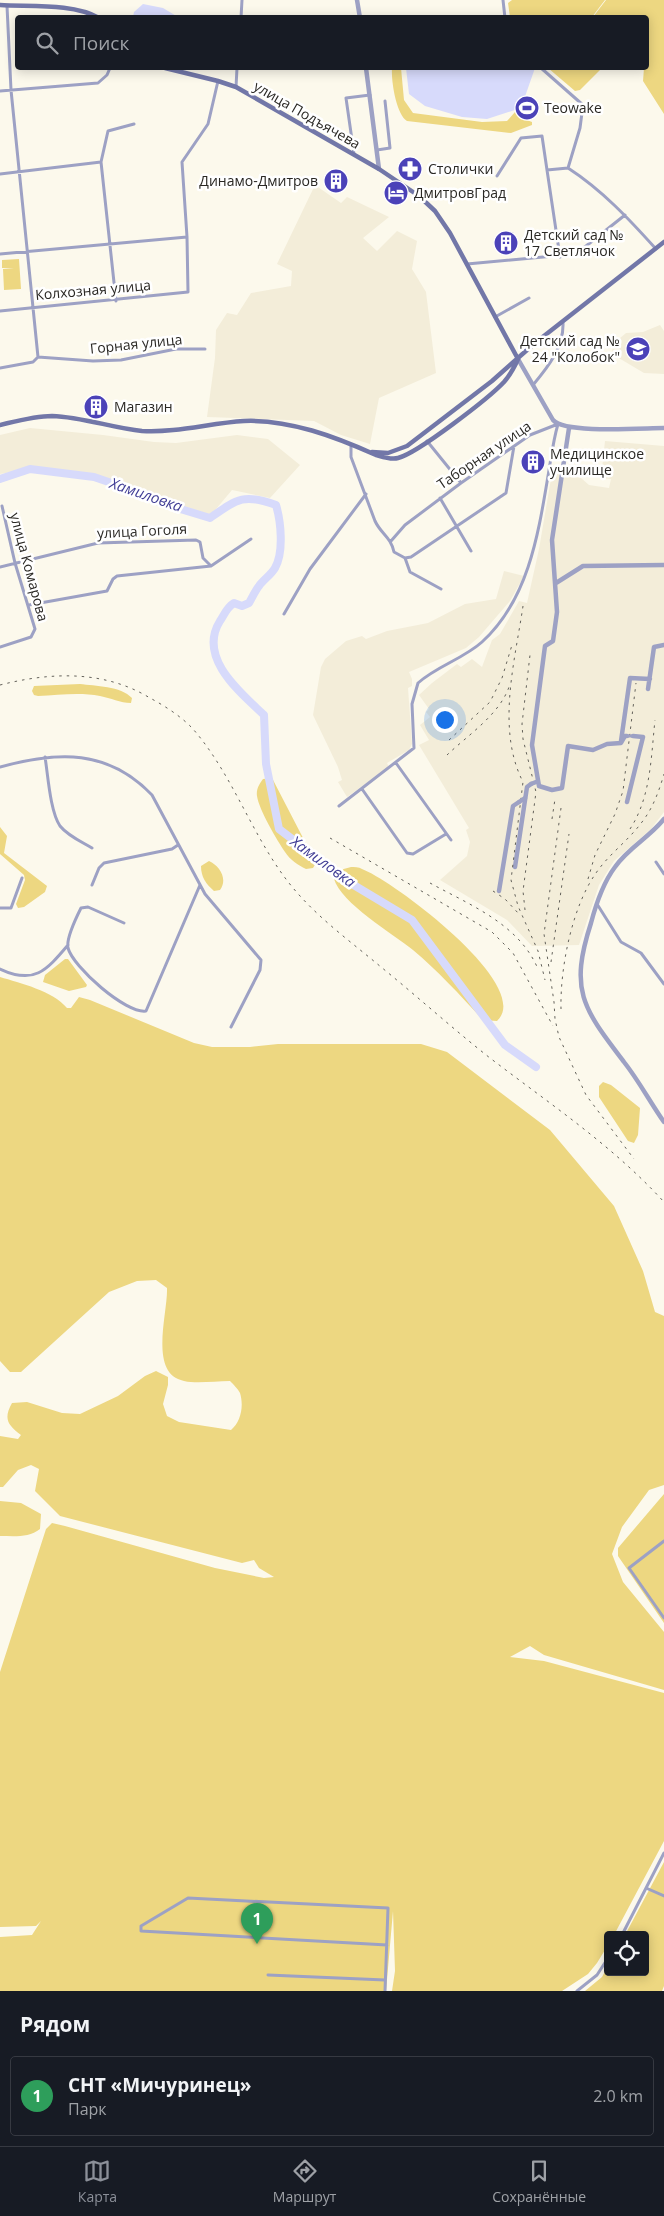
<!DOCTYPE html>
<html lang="ru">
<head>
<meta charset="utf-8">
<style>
	body { margin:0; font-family:"Open Sans",sans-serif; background:#242831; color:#f1f3f6 }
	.controls { position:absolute; right:15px; bottom:15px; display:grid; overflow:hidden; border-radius:5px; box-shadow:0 2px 12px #0003 }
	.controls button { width:45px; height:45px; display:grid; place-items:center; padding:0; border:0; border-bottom:1px solid #363941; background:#171b24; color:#f1f3f6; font:25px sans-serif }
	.you { position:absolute; left:444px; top:719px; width:18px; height:18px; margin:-12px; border:4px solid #fff; border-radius:50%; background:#1a73e8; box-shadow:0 0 0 8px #1a73e833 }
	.badge { display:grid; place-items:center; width:32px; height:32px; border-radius:50%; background:#8c9099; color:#fff; font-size:16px; font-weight:700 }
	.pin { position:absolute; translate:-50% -41px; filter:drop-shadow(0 1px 2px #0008) }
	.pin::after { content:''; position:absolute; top:26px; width:18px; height:15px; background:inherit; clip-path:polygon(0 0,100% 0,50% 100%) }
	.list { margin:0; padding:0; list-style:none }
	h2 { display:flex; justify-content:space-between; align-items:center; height:65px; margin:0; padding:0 20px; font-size:21px }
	h2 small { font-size:16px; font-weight:400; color:#9ea1a6 }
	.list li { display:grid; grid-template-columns:32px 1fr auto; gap:15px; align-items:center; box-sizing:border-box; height:80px; margin:0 10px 10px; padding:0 10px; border:1px solid #363941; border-radius:5px }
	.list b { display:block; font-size:19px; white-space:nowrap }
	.list p { margin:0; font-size:16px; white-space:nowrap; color:#9ea1a6 }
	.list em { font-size:16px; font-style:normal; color:#9ea1a6 }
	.icon { flex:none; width:28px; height:28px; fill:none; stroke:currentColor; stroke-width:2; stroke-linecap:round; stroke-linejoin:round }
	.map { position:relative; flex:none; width:664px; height:1991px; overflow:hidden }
	.search { position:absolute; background:#171b24; box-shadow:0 2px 12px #0003; left:15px; right:15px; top:15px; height:55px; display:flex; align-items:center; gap:12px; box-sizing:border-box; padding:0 18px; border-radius:5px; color:#9ea1a6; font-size:19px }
	.sheet { height:155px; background:#171b24 }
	nav { display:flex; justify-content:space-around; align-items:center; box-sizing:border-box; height:70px; border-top:1px solid #363941; background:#171b24; font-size:14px; color:#9ea1a6 }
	nav a { display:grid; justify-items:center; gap:2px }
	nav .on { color:#8c9099 }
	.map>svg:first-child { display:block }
	.built { fill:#f3edd9 }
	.green { fill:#edd781 }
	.water { fill:#d7dafb }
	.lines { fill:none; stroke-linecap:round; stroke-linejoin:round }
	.river { stroke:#d7dafb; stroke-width:8 }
	.minor { stroke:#9da1c4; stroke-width:3 }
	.tertiary { stroke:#9da1c4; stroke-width:4.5 }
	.secondary { stroke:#7277a8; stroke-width:4.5 }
	.rail { stroke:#63615a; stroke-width:1; stroke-dasharray:2.5 5; stroke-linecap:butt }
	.minor-bridge { stroke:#9da1c4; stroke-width:3 }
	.tertiary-bridge { stroke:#9da1c4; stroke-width:4.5 }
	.labels { text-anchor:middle; stroke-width:5; stroke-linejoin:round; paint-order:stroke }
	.poi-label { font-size:14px; fill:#2a2824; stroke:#fff; text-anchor:start }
	.street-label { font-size:14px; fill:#2a2824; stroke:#fff }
	.water-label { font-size:15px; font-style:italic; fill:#403d95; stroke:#fff }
</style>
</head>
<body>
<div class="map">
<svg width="664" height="1991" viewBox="0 0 664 1991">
	<rect width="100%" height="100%" fill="#fcf9ec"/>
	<path class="built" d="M315,185L341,203L347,197L389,217L363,238L377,251L397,231L417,241L412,269L426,292L436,373L379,398L370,444L341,435L314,421L207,417L215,358L216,330L227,313L237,315L251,293L291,286L292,271L277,264Z
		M660,325L664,331V374L644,373L612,354L613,344L626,333L643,332Z
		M30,428L103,435L154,442L176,443L237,435L268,439L300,465L270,498L232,490L211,515L86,475L30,469L0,474V435Z
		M605,441L664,446V812L651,829L614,861L599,885L579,945L532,946L507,920L440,880L467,856L470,842L466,830L469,828L419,745L429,740L420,725L430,717L426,712L429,709L419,695L432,683L457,664L461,667L472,659L482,667L492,640L500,634L519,601L527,603L539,549L552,473L581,478L589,485L609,488L611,479L601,478Z
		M504,571L524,576L510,601L479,637L466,648L409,672L412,679V686L408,688L412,744L409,750L387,763L389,767L347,797L338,782L342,780L338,767L313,715L321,667L325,659L346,641L362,636L366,639L387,631L428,623L465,604L496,599Z"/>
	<path class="green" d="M512,0H605L592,17H510L508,3Z
		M606,0H664V114L643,81L644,68H646V18L593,17Z
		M392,68H401L404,100L413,113L482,122L507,121L515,112L519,117L532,122V125L511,133L407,121C396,114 391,80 392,68Z
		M548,68H602L580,90L575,91Z
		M19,259L21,289L4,290L3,269L14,268H2V260Z
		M80,684C95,686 121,686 132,698L131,703C120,703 111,698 100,696C80,692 59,695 38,696L34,695L32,691L34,686Z
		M272,778L316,863L313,868L306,869C298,865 290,860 285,852C277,840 259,810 257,796C256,790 259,784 263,779Z
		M0,827L7,836L4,853L47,886L45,892L24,907L18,908L16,904L25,880L24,875L0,854Z
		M209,861C220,866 228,879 220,890L214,891C206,884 201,877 201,866Z
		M351,867C354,867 359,867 362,869C392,880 535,986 497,1021L483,1020C461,996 438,971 413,950C393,934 341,903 334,879L340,870Z
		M65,959H68L87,985L86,987L69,991L43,982L45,975Z
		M0,977C20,983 53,991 67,1008H71L79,997L90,1000L194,1043L212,1047H250L278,1044H421L447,1052L550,1130L614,1206L643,1271L655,1312L664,1316V1485L649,1490L622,1527L612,1554L623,1582L664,1632V1690L544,1655L530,1646L510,1657L544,1661L664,1693V1841L614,1935H608V1945L597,1963L588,1974L562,1991H392L395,1971L393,1911L386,1991H0V1937L32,1935L41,1921L36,1926L0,1927V1672L46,1529L52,1523L65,1526L215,1568L264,1578L274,1577L259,1568L254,1560L242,1563L60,1516L35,1491L39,1469L31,1465L18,1470L3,1487H0V1436L18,1439L21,1435C8,1425 3,1419 12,1403L27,1402L62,1413L80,1414L118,1396L145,1376L156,1371L168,1377V1385L163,1404L167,1416L179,1422L231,1430C241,1422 244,1406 240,1393C238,1389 233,1384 230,1381C215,1381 197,1384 184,1381C148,1374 168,1313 167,1288L156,1280L137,1281L109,1292L21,1372H10L0,1361Z
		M603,1082L611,1085L640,1108L638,1135L634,1143L628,1141L599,1097V1086Z
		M664,1494V1623L618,1556V1548Z
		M0,1501L21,1503L41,1514L40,1529C29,1538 14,1536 0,1536Z
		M664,1862V1986L662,1991H585L602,1977L608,1966V1972H645V1935H625Z"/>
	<path class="water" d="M143,4L163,8L178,17H133L134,12Z
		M406,68H535L521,108L487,119L462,117L425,106L409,94Z"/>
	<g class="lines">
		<path class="river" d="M0,479L30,469L94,477L129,489L164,504L210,518C237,499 244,493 276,505C281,522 284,552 275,568C271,575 263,580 259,586C255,591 252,598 249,603L242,606L234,603C227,607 224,615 220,621C197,658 241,693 264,715L266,764L279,829L347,881L412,920L505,1045L536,1067"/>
		<path class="minor" d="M503,0L505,18
			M7,6L11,90L38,357
			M241,18L242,0
			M541,68L583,105L580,128L568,168C602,190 629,219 656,249
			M236,87L237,68
			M0,91L98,83L107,75L110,68
			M377,150L390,148L385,101
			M354,154L346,98L370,95
			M0,174L101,162
			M497,176L521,138L542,136L547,170
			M0,254L187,237
			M560,257L547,170L568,168
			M467,264L576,254L625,215
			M116,301L101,162L108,131L134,124
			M0,311L188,292L187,237L182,162L208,124L218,81
			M495,317L529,298
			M38,357L93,361L121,360L176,349H205
			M0,368L33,362L38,357
			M533,385C548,367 564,347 563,323
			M427,441L461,483
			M351,445V457L375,521C381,534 391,537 394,552L405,558L410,572L441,589
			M440,498L471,551
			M391,541L405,525L461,483L530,435L558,424
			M405,558L411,557L506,493L514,446
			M0,567L98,543L196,540L200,542L203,558L211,566
			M29,605L107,591L113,579L117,576L211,566L251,539
			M284,614L310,569L366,494
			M0,647L31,637L35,629L15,563L2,506
			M45,757C48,775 50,811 60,826C68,836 82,842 92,848
			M396,763L451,840
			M0,767C58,751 108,749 152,795L205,894L261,960L260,970L231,1027
			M362,789L407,853L413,854L446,834
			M339,806L414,748L412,704L418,683C437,666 463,659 482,642C528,600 538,536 548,476C551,459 553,441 558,424
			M656,862L664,874
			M92,885L99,868L104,863L172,849L178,845
			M597,904L621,942L641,953L664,984
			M0,908H11L22,878
			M124,923L88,907L81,908C77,916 66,939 68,948C73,967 126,1014 146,1011L200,885
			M0,969C34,985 46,971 68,945
			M664,1541L629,1568L664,1618
			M646,1888L664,1896
			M622,1935L664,1853
			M268,1975L385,1980
			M385,1991L388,1908L188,1898L141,1926V1931L387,1945
			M577,1991L597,1975L608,1958"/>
		<path class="tertiary" d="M357,0L360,18
			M366,68L379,169
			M518,359L553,420C565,434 643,428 664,428
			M569,428L552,540L557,612L553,641L545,646L532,745L539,786L552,790L562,788L568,746L593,750L607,744L621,743L625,736H627
			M556,583L583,566L664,565
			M648,689L654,647L664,645
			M621,741L630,678L650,679
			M627,802L643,737L633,736
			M664,819C650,837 628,848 615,867C603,883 596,904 591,923C569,991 583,1008 624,1062C639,1081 650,1102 664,1122
			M515,867L527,787L531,784
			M499,891L513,806L519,802"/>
		<path class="secondary" d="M0,5C29,7 73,3 99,18
			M165,68L218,81L236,87L379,169L419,196L435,211L450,233L518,359
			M0,425C17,421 35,416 52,416C83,417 112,428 142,431C177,433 210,423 244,421C289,419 336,437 376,455C383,457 391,460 398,458C418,453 489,398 504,382C510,375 514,368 518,359
			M372,452L388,453L407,446L492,381L535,343L664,242"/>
		<path class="rail" d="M523,606C515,661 496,729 523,782L511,880L518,906L538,951L545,980
			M0,685C51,672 104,670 150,698C165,706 182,717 193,729C233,775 252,836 289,883C315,916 350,941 381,967C418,997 453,1029 490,1058C550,1104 613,1146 664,1202
			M449,740L490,702L502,678L512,645
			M447,755C468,735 499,715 509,687
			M561,808L544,934L554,1002L555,1019L559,1037L586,1095L634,1159
			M552,819L555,799
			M630,829C651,797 651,757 655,720
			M330,838L492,932L513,953L553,1026
			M588,879L595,855L615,814L623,791L636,683
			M430,883C470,905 519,924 538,969
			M493,891L505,899L519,914
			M525,910L523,891L536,792L523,739L522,724L530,655
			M551,962L569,834
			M561,1009C560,968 572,907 596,873C609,854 628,841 642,822C653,808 659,791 664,774"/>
		<path class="minor-bridge" d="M627,736H633"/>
		<path class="tertiary-bridge" d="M531,784L536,782
			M519,802L525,798"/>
	</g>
	<defs>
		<symbol id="stadium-disc" viewBox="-11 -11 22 22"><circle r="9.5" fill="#4b42b8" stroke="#fff"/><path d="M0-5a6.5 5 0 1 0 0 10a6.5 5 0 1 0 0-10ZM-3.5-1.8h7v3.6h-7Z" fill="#fff"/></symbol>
		<symbol id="pharmacy-disc" viewBox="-11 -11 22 22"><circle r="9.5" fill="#4b42b8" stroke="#fff"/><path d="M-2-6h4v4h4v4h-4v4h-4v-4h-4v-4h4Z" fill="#fff"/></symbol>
		<symbol id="building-disc" viewBox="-11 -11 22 22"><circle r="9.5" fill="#4b42b8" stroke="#fff"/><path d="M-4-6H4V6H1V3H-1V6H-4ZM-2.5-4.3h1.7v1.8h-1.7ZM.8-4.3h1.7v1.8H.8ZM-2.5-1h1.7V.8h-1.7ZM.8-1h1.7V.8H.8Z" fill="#fff"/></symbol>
		<symbol id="hotel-disc" viewBox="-11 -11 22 22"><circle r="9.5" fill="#4b42b8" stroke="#fff"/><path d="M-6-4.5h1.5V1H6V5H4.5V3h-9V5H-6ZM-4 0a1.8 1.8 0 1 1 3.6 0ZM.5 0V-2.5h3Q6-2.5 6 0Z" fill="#fff"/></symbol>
		<symbol id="school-disc" viewBox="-11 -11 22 22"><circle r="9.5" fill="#4b42b8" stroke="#fff"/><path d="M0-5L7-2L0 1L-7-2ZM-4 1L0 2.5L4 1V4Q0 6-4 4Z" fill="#fff"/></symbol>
	</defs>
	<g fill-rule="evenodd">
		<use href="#stadium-disc" x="513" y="94" width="28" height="28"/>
		<use href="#pharmacy-disc" x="396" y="155" width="28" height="28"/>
		<use href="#building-disc" x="322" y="167" width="28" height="28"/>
		<use href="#hotel-disc" x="382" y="179" width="28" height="28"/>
		<use href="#building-disc" x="492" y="229" width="28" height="28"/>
		<use href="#school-disc" x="624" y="335" width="28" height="28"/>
		<use href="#building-disc" x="82" y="393" width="28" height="28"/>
		<use href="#building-disc" x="519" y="448" width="28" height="28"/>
	</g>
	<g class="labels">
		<g class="poi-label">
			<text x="544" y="113">Teowake</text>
			<text x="428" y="174">Столички</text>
			<text x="318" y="186" text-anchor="end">Динамо-Дмитров</text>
			<text x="414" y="198">ДмитровГрад</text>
			<text x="524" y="240">Детский сад №<tspan x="524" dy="16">17 Светлячок</tspan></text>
			<text x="620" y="346" text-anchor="end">Детский сад №<tspan x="620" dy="16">24 "Колобок"</tspan></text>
			<text x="114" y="412">Магазин</text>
			<text x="550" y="459">Медицинское<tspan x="550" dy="16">училище</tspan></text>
		</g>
		<g class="street-label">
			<text transform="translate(307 115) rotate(30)" y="5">улица Подъячева</text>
			<text transform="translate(93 290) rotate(-5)" y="5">Колхозная улица</text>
			<text transform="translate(136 344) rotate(-6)" y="5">Горная улица</text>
			<text transform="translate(484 455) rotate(-34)" y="5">Таборная улица</text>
			<text transform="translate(142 531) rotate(-3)" y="5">улица Гоголя</text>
			<text transform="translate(29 567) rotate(75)" y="5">улица Комарова</text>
		</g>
		<g class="water-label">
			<text transform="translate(146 495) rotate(19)" y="5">Хамиловка</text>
			<text transform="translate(323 862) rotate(36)" y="5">Хамиловка</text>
		</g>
	</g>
</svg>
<div class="controls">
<button><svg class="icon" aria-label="locate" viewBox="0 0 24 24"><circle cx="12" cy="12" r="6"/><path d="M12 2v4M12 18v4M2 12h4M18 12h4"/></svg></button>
</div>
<div class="you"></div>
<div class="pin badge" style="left:257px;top:1944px;background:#2e9e5b">1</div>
<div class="search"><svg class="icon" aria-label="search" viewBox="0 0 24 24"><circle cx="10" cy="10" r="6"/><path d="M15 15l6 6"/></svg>Поиск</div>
</div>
<section class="sheet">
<h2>Рядом<small></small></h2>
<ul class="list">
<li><span class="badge" style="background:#2e9e5b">1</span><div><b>СНТ «Мичуринец»</b><p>Парк</p></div><em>2.0 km</em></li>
</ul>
</section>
<nav>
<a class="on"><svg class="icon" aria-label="map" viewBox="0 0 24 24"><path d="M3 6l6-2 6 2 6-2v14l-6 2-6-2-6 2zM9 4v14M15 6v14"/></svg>Карта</a>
<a><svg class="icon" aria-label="directions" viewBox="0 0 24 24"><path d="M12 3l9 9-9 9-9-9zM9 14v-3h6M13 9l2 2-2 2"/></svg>Маршрут</a>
<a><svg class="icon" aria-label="saved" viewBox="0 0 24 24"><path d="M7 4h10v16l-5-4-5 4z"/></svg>Сохранённые</a>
</nav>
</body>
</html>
